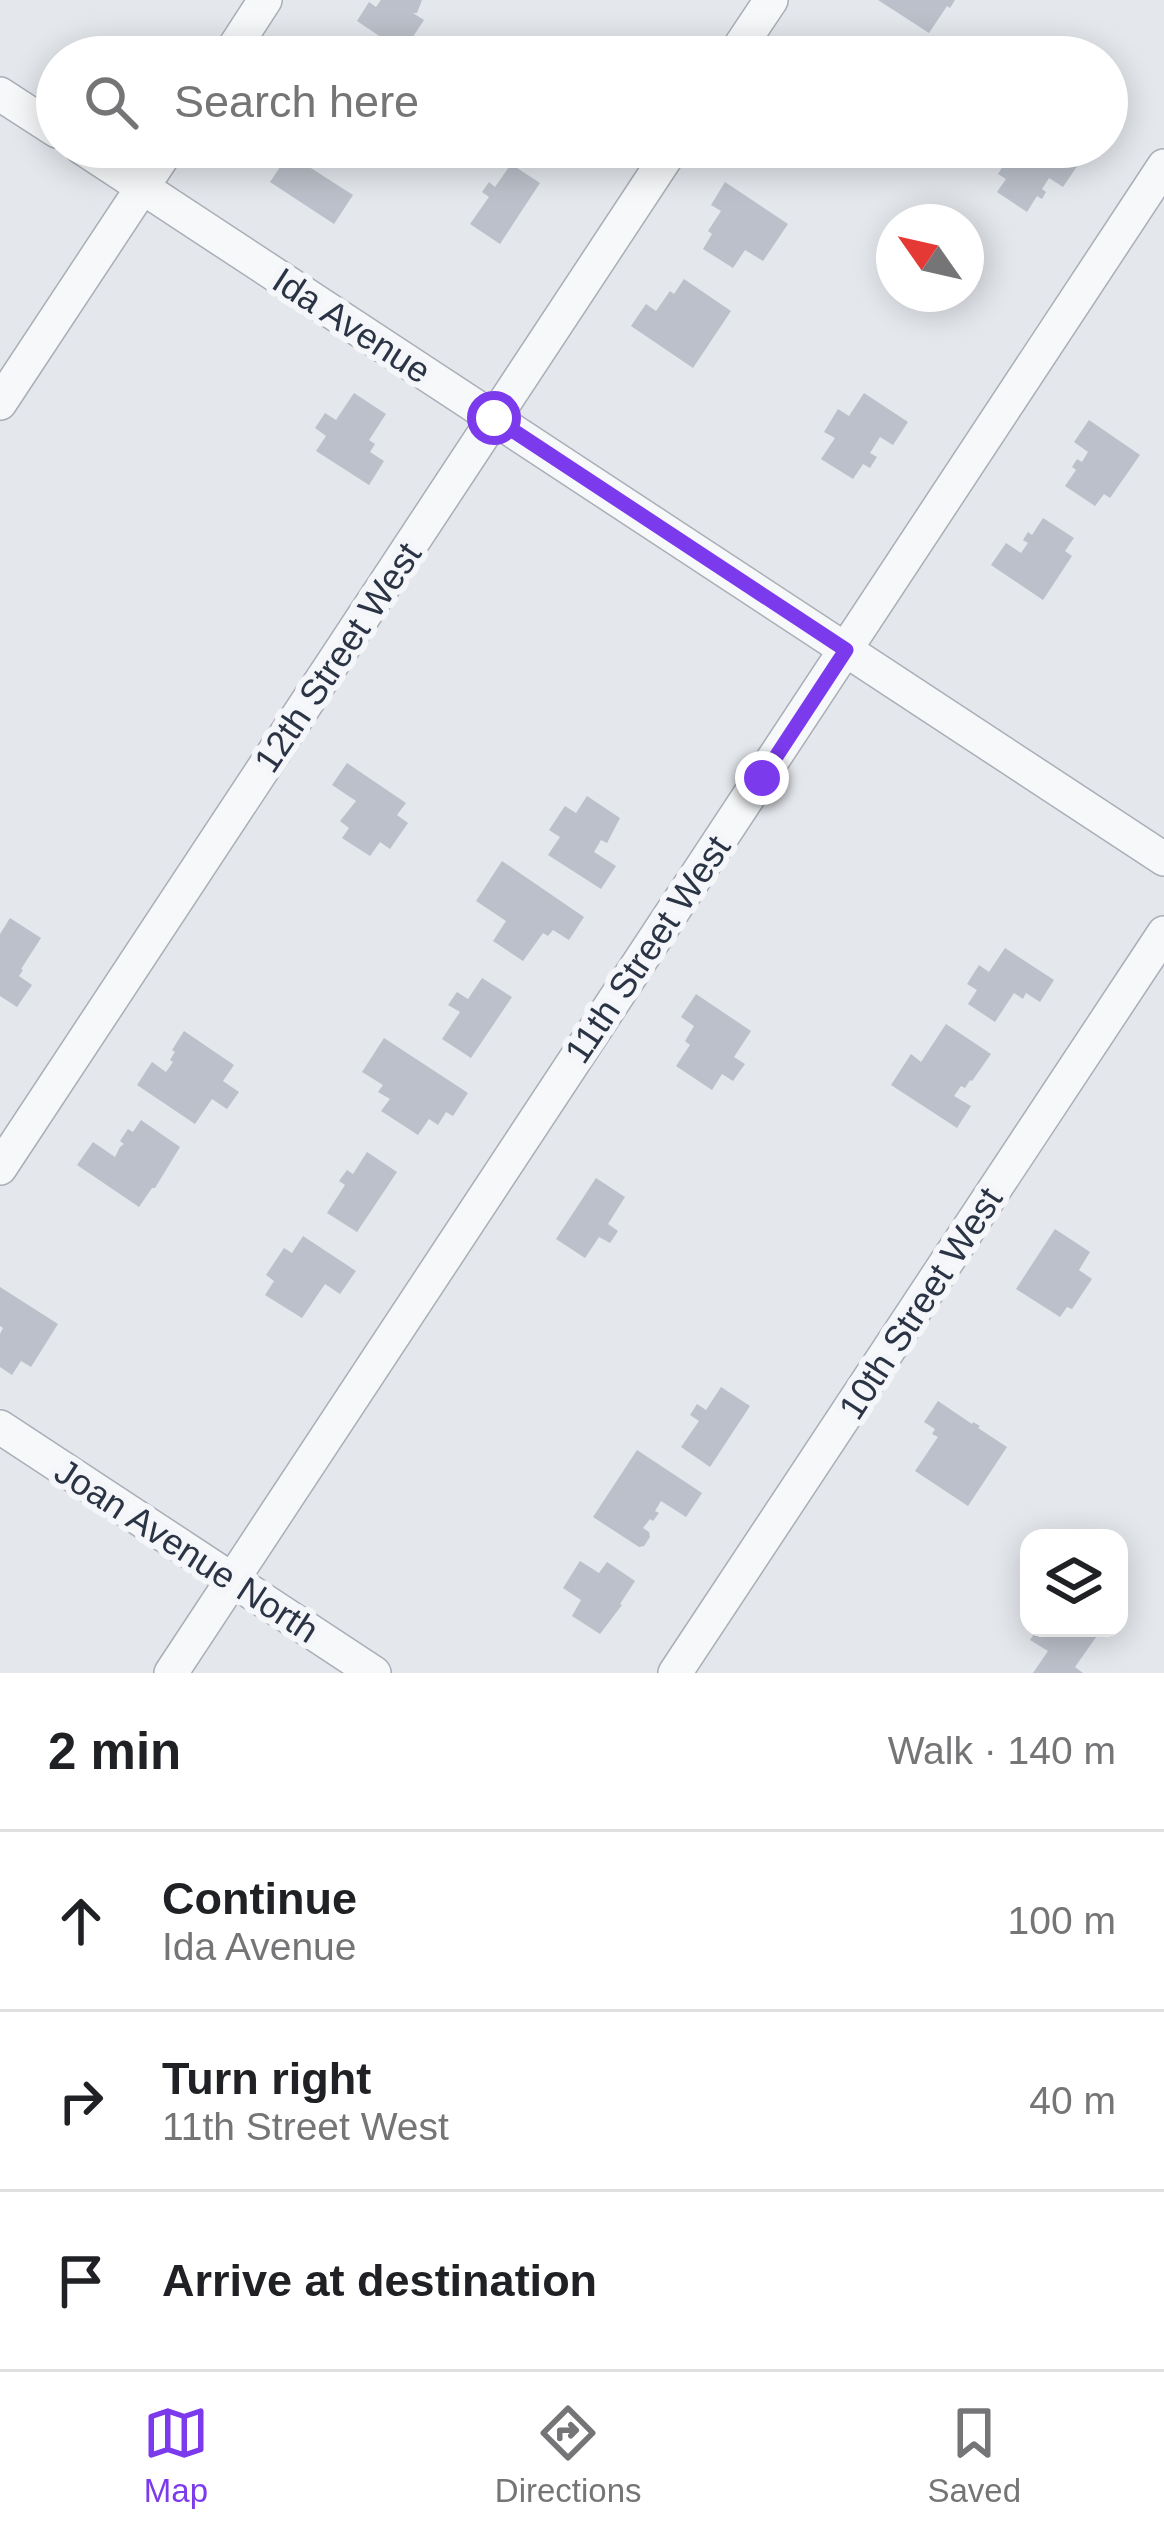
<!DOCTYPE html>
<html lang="en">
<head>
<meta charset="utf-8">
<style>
	body { margin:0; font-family:Arial,sans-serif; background:#f6f6f6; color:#202124 }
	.controls { position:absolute; right:36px; bottom:36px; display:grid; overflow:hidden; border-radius:24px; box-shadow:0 6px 30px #0003 }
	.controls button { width:108px; height:108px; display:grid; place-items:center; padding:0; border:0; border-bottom:3px solid #e0e0e0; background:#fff; color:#202124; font:60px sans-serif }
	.compass { position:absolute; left:876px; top:204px; width:108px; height:108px; border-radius:50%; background:#fff; box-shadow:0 6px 30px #0003; rotate:304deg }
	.stop { position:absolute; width:36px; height:36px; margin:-27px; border:9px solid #7c3aed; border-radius:50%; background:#fff }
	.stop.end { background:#7c3aed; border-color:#fff; box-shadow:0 3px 12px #0008 }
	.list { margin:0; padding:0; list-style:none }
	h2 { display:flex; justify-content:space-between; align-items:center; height:156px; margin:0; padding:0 48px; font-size:51px }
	h2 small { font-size:39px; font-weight:400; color:#757577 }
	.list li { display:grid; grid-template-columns:78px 1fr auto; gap:36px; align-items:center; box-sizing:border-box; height:180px; padding:0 48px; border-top:3px solid #e0e0e0 }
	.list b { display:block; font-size:45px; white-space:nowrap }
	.list p { margin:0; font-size:39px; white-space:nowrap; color:#757577 }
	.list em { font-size:39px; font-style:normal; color:#757577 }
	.icon { flex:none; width:66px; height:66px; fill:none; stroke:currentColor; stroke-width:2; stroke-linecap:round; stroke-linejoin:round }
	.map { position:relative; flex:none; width:1164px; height:1673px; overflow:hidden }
	.search { position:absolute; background:#fff; box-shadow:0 6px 30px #0003; left:36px; right:36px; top:36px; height:132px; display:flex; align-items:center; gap:30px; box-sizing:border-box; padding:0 42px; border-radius:66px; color:#757577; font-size:45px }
	.sheet { height:696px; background:#fff }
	nav { display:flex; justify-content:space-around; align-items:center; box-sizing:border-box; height:168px; border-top:3px solid #e0e0e0; background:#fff; font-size:33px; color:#757577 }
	nav a { display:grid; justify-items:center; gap:6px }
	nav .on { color:#7c3aed }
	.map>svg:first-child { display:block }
	.building { fill:#bbc0ca }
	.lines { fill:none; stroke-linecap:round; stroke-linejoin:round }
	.street-casing { stroke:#a9aeb7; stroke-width:36 }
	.street { stroke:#f7f8fa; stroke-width:33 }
	.route { stroke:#7c3aed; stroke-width:15 }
	.labels { text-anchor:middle; stroke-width:12; stroke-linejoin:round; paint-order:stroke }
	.street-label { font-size:36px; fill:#2b3445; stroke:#f4f6f9 }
</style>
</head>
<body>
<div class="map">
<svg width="1164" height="1673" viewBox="0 0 1164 1673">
	<rect width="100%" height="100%" fill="#e4e7ec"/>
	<path class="building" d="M381,0H422L417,13H413L424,20L403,52L357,21L369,2L376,7Z
		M878,0H955L950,8L947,6L929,33Z
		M1015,147H1050L1078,165L1063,187L1049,178L1042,189L1046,192L1042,199L1037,196L1027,212L997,192L1006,179L998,174Z
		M289,154L353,195L334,224L270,182Z
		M511,164L540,183L500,244L470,224L489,197L482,192L489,182L495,187Z
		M725,182L788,224L763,261L745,250L733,268L703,249L712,234L708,231L721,211L711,205Z
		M684,279L731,311L693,368L631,326L646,304L656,311L670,291L674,294Z
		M354,393L386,414L369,440L375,444L370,452L384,461L369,485L316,451L326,436L315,428L325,413L336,420Z
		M864,393L908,422L893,445L880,437L870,453L877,457L870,468L863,464L853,479L821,459L835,438L824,432L838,409L849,416Z
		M1089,420L1140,455L1110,498L1104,494L1095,506L1065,486L1076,470L1072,467L1077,459L1082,462L1088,452L1074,442Z
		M1043,518L1074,538L1065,551L1072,556L1043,600L991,565L1006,543L1021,553L1028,543L1023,540L1028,532L1032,535Z
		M347,763L406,803L397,815L408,823L390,849L380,842L370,856L342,838L349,828L340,821L356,801L332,785Z
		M587,796L620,818L607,843L601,840L594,852L616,866L601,889L548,855L560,837L549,830L565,806L576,813Z
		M502,861L584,917L569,940L553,930L548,936L543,933L523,961L493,941L506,921L476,901Z
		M10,918L41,938L21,969L23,970L19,976L32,985L17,1007L0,996V934Z
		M1005,948L1054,980L1040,1002L1026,993L1023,999L1014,993L995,1022L968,1004L977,990L967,984L979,965L989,972Z
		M482,978L512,997L471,1058L442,1039L460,1012L448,1005L457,992L468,999Z
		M696,994L751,1031L734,1057L745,1064L733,1081L722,1074L712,1090L676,1066L690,1045L685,1041L694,1026L681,1017Z
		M946,1024L991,1054L972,1081L970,1080L965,1088L961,1086L954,1096L971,1106L957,1128L891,1085L911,1054L921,1062Z
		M184,1031L234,1065L223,1081L239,1092L227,1109L212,1099L195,1124L137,1085L152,1062L166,1072L173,1062L170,1060L175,1052L172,1050Z
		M384,1038L468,1093L453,1116L446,1112L438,1125L429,1119L418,1135L381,1111L390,1099L378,1092L383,1085L362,1072Z
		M141,1120L180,1147L155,1188H152L139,1207L77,1165L93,1142L115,1157L120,1147L124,1144L120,1141L128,1129L133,1132Z
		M367,1152L397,1172L357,1232L327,1213L345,1185L339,1181L347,1170L353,1174Z
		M596,1178L625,1197L608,1224L618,1231L610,1243L599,1237L585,1258L556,1239Z
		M1055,1229L1090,1252L1079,1270L1092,1279L1072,1309L1067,1307L1060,1317L1016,1289Z
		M303,1236L356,1271L340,1294L325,1284L302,1318L265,1295L274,1281L266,1275L284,1248L292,1253Z
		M0,1287L58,1324L31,1367L21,1361L12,1375L0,1367V1334L3,1328L0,1326Z
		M721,1387L750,1406L710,1467L681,1447L699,1421L690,1415L697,1404L706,1410Z
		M938,1401L972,1424L973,1422L980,1426L978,1428L1007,1447L968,1506L915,1471L938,1437L932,1434L935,1429L924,1422Z
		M637,1450L702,1493L686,1517L661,1501L655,1511L659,1513L653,1521L650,1519L643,1528L649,1532L650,1537L644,1546L639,1547L593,1517Z
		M580,1561L599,1573L607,1562L635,1581L620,1604L622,1605L600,1634L572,1616L581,1600L563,1588Z
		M1038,1628L1101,1630L1075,1667L1083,1673H1033L1048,1651L1030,1640Z"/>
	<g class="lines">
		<defs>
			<path id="street" d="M228,57L265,0
				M733,57L771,0
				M0,94L57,131
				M81,147L1164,859
				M0,403L169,147
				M0,1168L673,147
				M0,1427L374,1673
				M171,1673L1164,166
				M675,1673L1164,933"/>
		</defs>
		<use href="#street" class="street-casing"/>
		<use href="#street" class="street"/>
	</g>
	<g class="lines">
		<path class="route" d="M494,418L846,650L762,778"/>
	</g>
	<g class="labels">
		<g class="street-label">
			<text transform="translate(352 325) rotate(33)" y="13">Ida Avenue</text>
			<text transform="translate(337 657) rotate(-56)" y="13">12th Street West</text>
			<text transform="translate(647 949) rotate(-56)" y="13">11th Street West</text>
			<text transform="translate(920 1303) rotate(-57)" y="13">10th Street West</text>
			<text transform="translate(187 1550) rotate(33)" y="13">Joan Avenue North</text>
		</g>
	</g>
</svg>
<div class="controls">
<button><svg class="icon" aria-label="layers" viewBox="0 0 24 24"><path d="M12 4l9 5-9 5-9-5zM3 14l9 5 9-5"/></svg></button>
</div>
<svg class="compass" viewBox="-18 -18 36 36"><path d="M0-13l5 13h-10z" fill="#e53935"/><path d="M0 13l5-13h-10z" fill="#757577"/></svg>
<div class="stop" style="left:494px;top:418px"></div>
<div class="stop end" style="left:762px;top:778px"></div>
<div class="search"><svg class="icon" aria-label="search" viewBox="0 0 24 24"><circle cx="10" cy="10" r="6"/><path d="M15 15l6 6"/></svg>Search here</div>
</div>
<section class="sheet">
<h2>2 min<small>Walk · 140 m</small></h2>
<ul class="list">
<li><svg class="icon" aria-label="ahead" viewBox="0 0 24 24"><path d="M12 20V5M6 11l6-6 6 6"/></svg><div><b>Continue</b><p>Ida Avenue</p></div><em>100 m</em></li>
<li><svg class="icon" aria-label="right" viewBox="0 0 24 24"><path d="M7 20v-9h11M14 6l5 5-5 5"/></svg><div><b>Turn right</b><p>11th Street West</p></div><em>40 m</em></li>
<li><svg class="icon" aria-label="arrive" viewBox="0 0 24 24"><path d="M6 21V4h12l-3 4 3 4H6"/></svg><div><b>Arrive at destination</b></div></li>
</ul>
</section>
<nav>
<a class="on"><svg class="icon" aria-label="map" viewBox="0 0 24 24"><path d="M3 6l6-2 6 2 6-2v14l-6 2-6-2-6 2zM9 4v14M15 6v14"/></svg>Map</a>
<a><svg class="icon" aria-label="directions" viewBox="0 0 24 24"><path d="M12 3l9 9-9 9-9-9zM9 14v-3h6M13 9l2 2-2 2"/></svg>Directions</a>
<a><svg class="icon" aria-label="saved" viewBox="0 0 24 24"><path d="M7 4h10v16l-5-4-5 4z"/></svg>Saved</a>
</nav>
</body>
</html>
